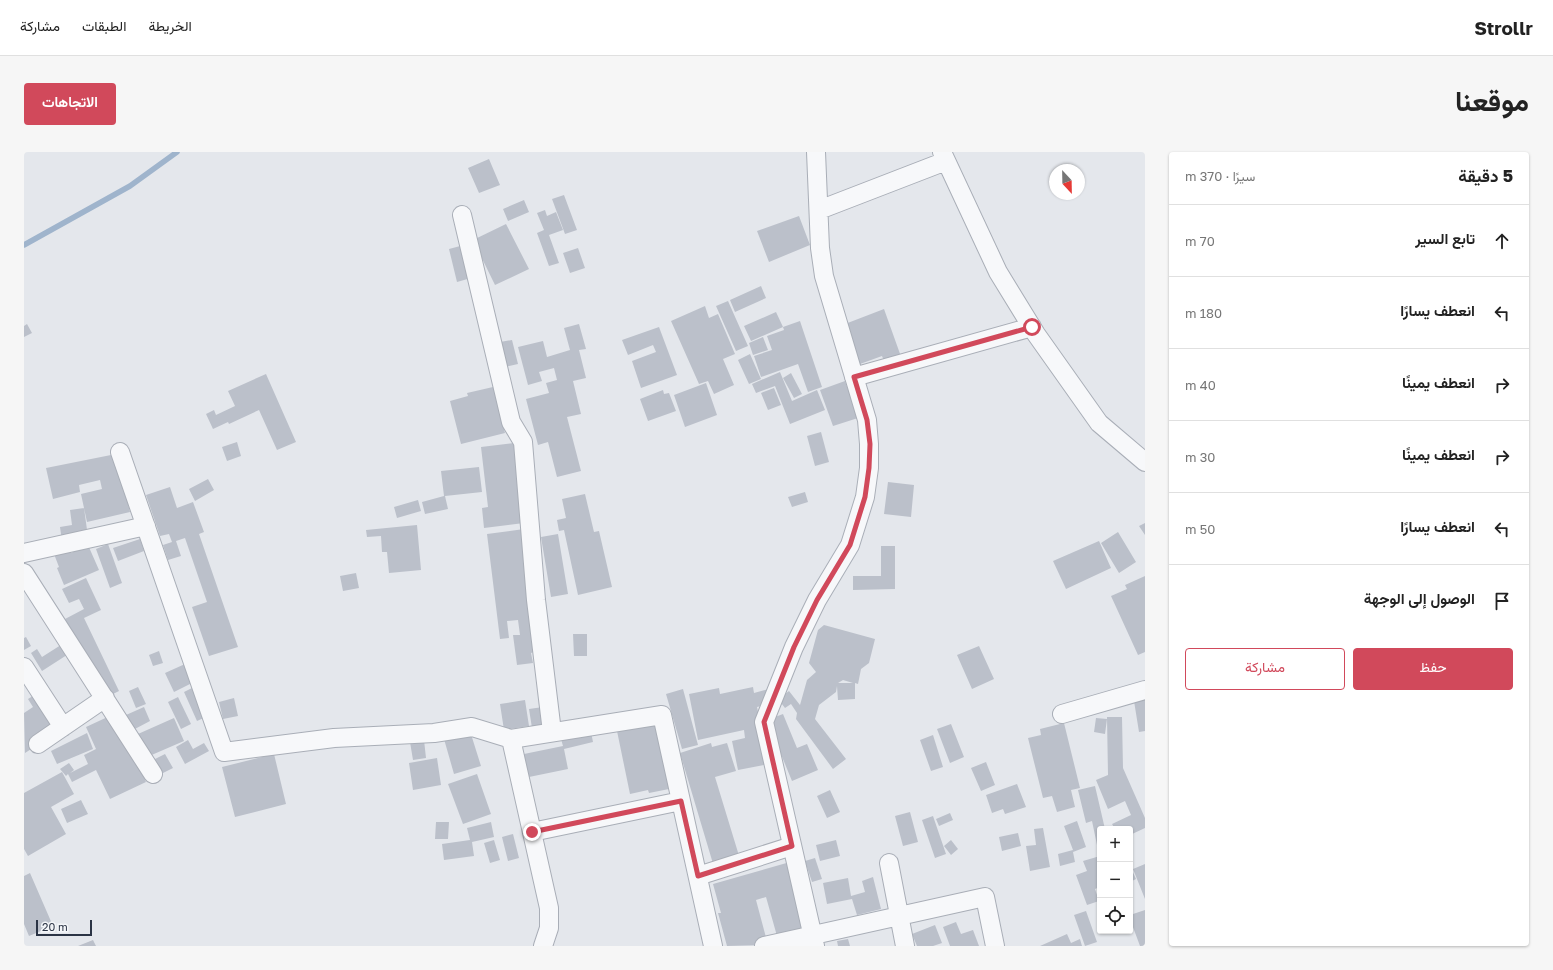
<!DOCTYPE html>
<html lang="ar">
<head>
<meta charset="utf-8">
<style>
	body { margin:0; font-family:"Golos Text",Vazirmatn,sans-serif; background:#f6f6f6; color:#222; direction:rtl }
	.controls { position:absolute; right:12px; bottom:12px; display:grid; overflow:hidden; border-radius:4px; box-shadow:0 1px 3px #0004 }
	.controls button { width:36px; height:36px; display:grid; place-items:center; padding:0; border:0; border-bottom:1px solid #e0e0e0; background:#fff; color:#222; font:20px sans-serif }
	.compass { position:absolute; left:1025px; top:12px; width:36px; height:36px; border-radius:50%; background:#fff; box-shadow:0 1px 3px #0004; rotate:158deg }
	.scale { position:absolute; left:12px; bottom:10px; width:56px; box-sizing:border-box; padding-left:4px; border:2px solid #2b3445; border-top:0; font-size:11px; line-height:14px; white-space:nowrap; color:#2b3445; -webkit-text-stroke:3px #f4f6f9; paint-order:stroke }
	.stop { position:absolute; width:12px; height:12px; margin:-9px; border:3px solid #d1495b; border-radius:50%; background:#fff }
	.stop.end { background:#d1495b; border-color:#fff; box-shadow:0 1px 4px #0008 }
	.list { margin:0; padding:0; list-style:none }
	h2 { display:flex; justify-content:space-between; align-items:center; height:52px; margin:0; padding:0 16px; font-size:17px }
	h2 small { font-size:13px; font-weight:400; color:#767676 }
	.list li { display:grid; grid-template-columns:26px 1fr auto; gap:12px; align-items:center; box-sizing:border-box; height:72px; padding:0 16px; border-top:1px solid #e0e0e0 }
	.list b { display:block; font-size:15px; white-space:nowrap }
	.list em { font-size:13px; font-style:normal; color:#767676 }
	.actions { display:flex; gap:8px; padding:12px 16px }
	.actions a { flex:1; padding:9px 0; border:1px solid #d1495b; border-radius:4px; text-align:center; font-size:14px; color:#d1495b }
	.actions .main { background:#d1495b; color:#fff }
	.icon { flex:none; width:22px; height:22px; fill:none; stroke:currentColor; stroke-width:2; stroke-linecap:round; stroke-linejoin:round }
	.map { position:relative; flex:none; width:1121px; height:794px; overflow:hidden; direction:ltr; border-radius:4px }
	header { display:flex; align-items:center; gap:24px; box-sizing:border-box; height:56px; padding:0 20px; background:#fff; border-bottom:1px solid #e0e0e0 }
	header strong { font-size:19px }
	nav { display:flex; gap:22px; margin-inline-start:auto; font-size:14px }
	.intro { display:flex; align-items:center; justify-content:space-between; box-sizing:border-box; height:96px; padding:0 24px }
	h1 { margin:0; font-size:28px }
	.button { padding:10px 18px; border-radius:4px; background:#d1495b; color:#fff; font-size:14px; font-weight:700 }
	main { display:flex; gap:24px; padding:0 24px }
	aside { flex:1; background:#fff; border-radius:4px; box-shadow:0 1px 3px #0004 }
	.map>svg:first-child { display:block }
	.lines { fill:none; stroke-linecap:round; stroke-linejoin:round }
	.stream { stroke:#9fb4cc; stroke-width:5.5 }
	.building { fill:#bbc0ca; fill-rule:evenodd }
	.minor-casing { stroke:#a9aeb7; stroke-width:20 }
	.minor { stroke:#f7f8fa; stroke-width:18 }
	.route { stroke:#d1495b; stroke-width:5 }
</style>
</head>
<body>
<header>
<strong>Strollr</strong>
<nav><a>الخريطة</a><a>الطبقات</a><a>مشاركة</a></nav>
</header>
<div class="intro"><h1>موقعنا</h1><a class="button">الاتجاهات</a></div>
<main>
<aside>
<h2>5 دقيقة<small>سيرًا · 370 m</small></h2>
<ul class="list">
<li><svg class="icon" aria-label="ahead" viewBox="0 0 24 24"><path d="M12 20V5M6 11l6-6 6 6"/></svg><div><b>تابع السير</b></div><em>70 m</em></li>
<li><svg class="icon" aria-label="left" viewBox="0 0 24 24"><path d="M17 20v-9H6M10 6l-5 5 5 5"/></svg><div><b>انعطف يسارًا</b></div><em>180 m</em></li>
<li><svg class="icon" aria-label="right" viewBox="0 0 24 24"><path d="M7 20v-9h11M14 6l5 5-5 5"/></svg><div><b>انعطف يمينًا</b></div><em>40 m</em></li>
<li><svg class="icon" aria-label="right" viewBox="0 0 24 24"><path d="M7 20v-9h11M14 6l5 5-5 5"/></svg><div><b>انعطف يمينًا</b></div><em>30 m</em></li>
<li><svg class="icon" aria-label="left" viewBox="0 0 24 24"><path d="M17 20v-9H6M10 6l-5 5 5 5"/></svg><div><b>انعطف يسارًا</b></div><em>50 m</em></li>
<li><svg class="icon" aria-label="arrive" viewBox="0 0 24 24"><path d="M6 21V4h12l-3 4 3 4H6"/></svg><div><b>الوصول إلى الوجهة</b></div></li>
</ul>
<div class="actions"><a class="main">حفظ</a><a>مشاركة</a></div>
</aside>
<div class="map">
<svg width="1121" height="794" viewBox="0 0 1121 794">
	<rect width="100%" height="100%" fill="#e4e7ec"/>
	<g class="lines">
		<path class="stream" d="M0,93L106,34L153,0"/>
	</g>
	<path class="building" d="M465,7L476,33L455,41L444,16Z
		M540,43L553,78L541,82L528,47Z
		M500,48L505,60L484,69L479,57Z
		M521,58L523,64L532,60L539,78L525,83L535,111L525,114L513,81L520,78L513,61Z
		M775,64L786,93L745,110L733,79Z
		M482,72L505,117L471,133L449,88Z
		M440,93L447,126L433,130L425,97Z
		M554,96L561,116L546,121L539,101Z
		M737,134L742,146L711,160L706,148Z
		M704,149L724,194L712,199L692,154Z
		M681,154L685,166L694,162L711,202L699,207L710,233L690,242L684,229L675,232L647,169Z
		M860,157L880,213L864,219L858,204L836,212L821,172Z
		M752,160L759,175L776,169L798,235L784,240L774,212L737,225L730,204L748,198L743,184L760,178L759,175L727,189L720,174Z
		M3,172L8,181L0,185V174Z
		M555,172L562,197L555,198L562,226L549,229L557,262L543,265L557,319L533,325L524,290L514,293L502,247L525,241L522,231L533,228L530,216L515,220L518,229L504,233L494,195L519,189L523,205L546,198L540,176Z
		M635,175L653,223L617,236L608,209L632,200L629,193L604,203L598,188Z
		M739,185L744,198L729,203L725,191Z
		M488,188L494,212L481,215L476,190Z
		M726,202L737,227L725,232L714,208Z
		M756,220L768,249L793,238L801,258L766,272L751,234L732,241L728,232Z
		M767,221L778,242L770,246L759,226Z
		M242,222L272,290L253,298L235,258L205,272L204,270L189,277L182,262L190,258L192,263L211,254L204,239Z
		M821,229L834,266L809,274L796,238Z
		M682,231L693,263L661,275L650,243Z
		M469,235L481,281L437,292L426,249L444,244L443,241Z
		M750,236L757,253L744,258L737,241Z
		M639,238L640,242L645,241L652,259L624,269L616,247Z
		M797,280L805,310L791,314L783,284Z
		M213,290L217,304L203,309L198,295Z
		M490,291L500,371L460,376L458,356L464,355L457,295Z
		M92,302L106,360L63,370L57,342L78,337L76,328L55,333L56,340L29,347L22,316Z
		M455,315L458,340L421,344L424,357L401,362L398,350L420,344L417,319Z
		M184,327L190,338L171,349L165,337Z
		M864,330L890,333L887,365L860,362Z
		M146,335L153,356L169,350L180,380L175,382L214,495L185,504L168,455L183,450L161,386L152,389L157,404L144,408L139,393L148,390L145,382L136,384L122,343Z
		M781,340L784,350L768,355L764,345Z
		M561,342L570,380L575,379L588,435L554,443L540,378L535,379L533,368L542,366L538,347Z
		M394,348L397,359L373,366L370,355Z
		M60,356L64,385L38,389L36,375L48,373L46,358Z
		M1121,371V383L1115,374Z
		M393,373L397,418L365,421L363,400H358L357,384L343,385L342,378Z
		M500,377L510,500L507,501L509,511L493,513L489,483H496L494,468L483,469L485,486L476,487L463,382Z
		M1094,380L1112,410L1095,421L1077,391Z
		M534,382L544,442L527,445L517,385Z
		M116,387L120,399L94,409L89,396Z
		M1075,389L1087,416L1042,437L1029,409Z
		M84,392L98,431L86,436L72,397Z
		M64,393L75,418L40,433L33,416L35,415L30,402L45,395L47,401Z
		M857,394H871V437L829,438V424H857Z
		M332,421L335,436L319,439L316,424Z
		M1121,424V500L1114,503L1087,444L1103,437L1101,433Z
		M62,426L77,458L60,466L95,539L87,543L77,523L70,526L41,467L60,457L55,447L45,451L38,437Z
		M800,473L851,487L845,511L837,517L834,532L831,531V547L814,548L813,534L812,540L795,553L791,567L822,607L809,617L772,567L773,561L767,552L761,556L754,547L765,539L776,553L783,528L792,520L785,511L794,478ZM819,528L829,531H814Z
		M549,482H563V504H550Z
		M2,485L7,494L0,498V486Z
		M40,491L46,501L18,519L7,501L13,497L18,505Z
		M955,494L970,527L948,537L933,503Z
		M135,499L139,511L129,514L125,503Z
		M161,512L170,530L150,540L141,521Z
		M114,535L122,552L112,556L105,539Z
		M170,535L184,564L173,569L160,540Z
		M729,535L730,541L745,537L748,551L733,555L745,612L714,618L708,589L721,586L720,578L674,588L665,542L695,536L696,542Z
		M659,537L674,593L658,597L642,542Z
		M12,542L35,579L1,601L0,561L9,555L4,547Z
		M154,545L167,572L157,577L144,550Z
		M210,546L214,564L199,567L195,550Z
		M1121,547V579L1115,580L1110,549Z
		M501,548L505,574L480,578L476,552Z
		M120,555L126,569L109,578L102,563Z
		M519,555L521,574L508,576L505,557Z
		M90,562L122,630L86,647L72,618L48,630L44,622L42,624L36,617L45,611L50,618L46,621L64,612L60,603L72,597L62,575Z
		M759,562L773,596L783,592L794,618L768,629L743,568Z
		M1083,565H1098L1099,616L1121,666V676L1106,683V677H1091L1088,672L1107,663L1101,649L1084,657L1072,628L1084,623Z
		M150,566L160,589L123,605L114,582Z
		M1072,566L1083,567L1081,582L1070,580Z
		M631,571L645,637L625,641L624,638L606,642L593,579Z
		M1040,571L1056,636L1047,638L1051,655L1033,660L1028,644L1019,646L1004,586L1017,583L1016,577Z
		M927,572L940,605L926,611L913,577Z
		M446,579L457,614L430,622L420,587Z
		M567,580L569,590L540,597L544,617L505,625L500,602L539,594L537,587Z
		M63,581L69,597L33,612L27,599Z
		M909,583L919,615L907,619L896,588Z
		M164,588L169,597L180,591L185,599L161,612L152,595Z
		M400,588L402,606L389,608L386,590Z
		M687,591L688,595L703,591L712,619L691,625L716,707L690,715L656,601Z
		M141,602L149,616L135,623L127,609Z
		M250,602L262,652L211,665L198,615Z
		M413,606L417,633L389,638L385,611Z
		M962,610L971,633L957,639L947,616Z
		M38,620L50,642L27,655L42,682L4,704L0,697V641Z
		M453,622L467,662L439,672L424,632Z
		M993,632L1002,655L981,662L979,657L968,661L962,643Z
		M1071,634L1081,677H1076V693H1073L1068,669L1062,671L1054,638Z
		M806,638L816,660L803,666L793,644Z
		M57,648L64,662L43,671L37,657Z
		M886,660L894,690L879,694L871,664Z
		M926,661L929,668L915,674L912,667Z
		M909,664L922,702L911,706L898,668Z
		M1053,669L1062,695L1049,700L1051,710L1036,714L1034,702L1049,698L1040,674Z
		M412,670H425L424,687H411Z
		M467,670L470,685L448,690L450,704L420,708L418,692L446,688L443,676Z
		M1019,676L1026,715L1006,719L1002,694L1012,693L1010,677Z
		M994,681L997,694L978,699L975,685Z
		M489,682L495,706L484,709L478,685Z
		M470,688L476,708L466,711L460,691Z
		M812,688L816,704L796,709L792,693Z
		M927,688L934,697L927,703L920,694Z
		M1076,704V735L1071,737L1075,749L1063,753L1052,723L1063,719L1059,709Z
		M791,706L798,727L788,730L781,709Z
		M766,710L784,775L753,784L742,745L732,748L744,793L703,794L694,761H697L689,732Z
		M1121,712V747L1109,717Z
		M1106,714L1112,727L1106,730Z
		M6,721L29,774L5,784L0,772V724Z
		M849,725L857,757L833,763L828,747L803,752L799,731L824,726L827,744L841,740L838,729Z
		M1121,758V794H1116L1106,767V763Z
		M1062,759L1073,790L1061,794L1050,763Z
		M932,770L937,782L949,778L955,794H926L919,775Z
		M911,773L918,791L909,794H893L888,782Z
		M1043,782L1047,791L1056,787L1058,794H1016Z
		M824,787L826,794H814L813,789Z
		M69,788L72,794H54Z"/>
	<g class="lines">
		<defs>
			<path id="minor" d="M918,0L974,120L1012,182L1075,271L1121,310
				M795,58L922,9
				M438,63L487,270L499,290L512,448L528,580
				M830,225L1008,175
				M96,300L200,600L310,586L410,581L448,575L487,587L638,563L689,794
				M0,401L122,374
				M0,421L129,622
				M0,515L39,575
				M1038,562L1121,538
				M487,587L525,756V776L519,794
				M14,592L81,546
				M508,680L657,649
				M865,711L881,794
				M674,724L768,694
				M740,794L961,745L971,794
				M791,794L740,570L770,495L793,448L826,393L841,345L845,316V292L843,268L800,124L796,96L792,0"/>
		</defs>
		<use href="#minor" class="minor-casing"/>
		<use href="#minor" class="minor"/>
	</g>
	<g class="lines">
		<path class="route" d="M508,680L657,649L674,724L768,694L740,570L770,495L793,448L826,393L841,345L845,316L846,292L843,268L830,225L1008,175"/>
	</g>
</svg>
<div class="controls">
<button>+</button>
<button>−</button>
<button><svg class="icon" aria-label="locate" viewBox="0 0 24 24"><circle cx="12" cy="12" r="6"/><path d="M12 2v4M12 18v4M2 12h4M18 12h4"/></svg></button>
</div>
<svg class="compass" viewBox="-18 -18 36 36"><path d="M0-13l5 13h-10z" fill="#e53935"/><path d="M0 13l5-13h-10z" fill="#767676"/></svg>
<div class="scale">20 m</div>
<div class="stop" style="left:1008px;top:175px"></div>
<div class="stop end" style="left:508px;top:680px"></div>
</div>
</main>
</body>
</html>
